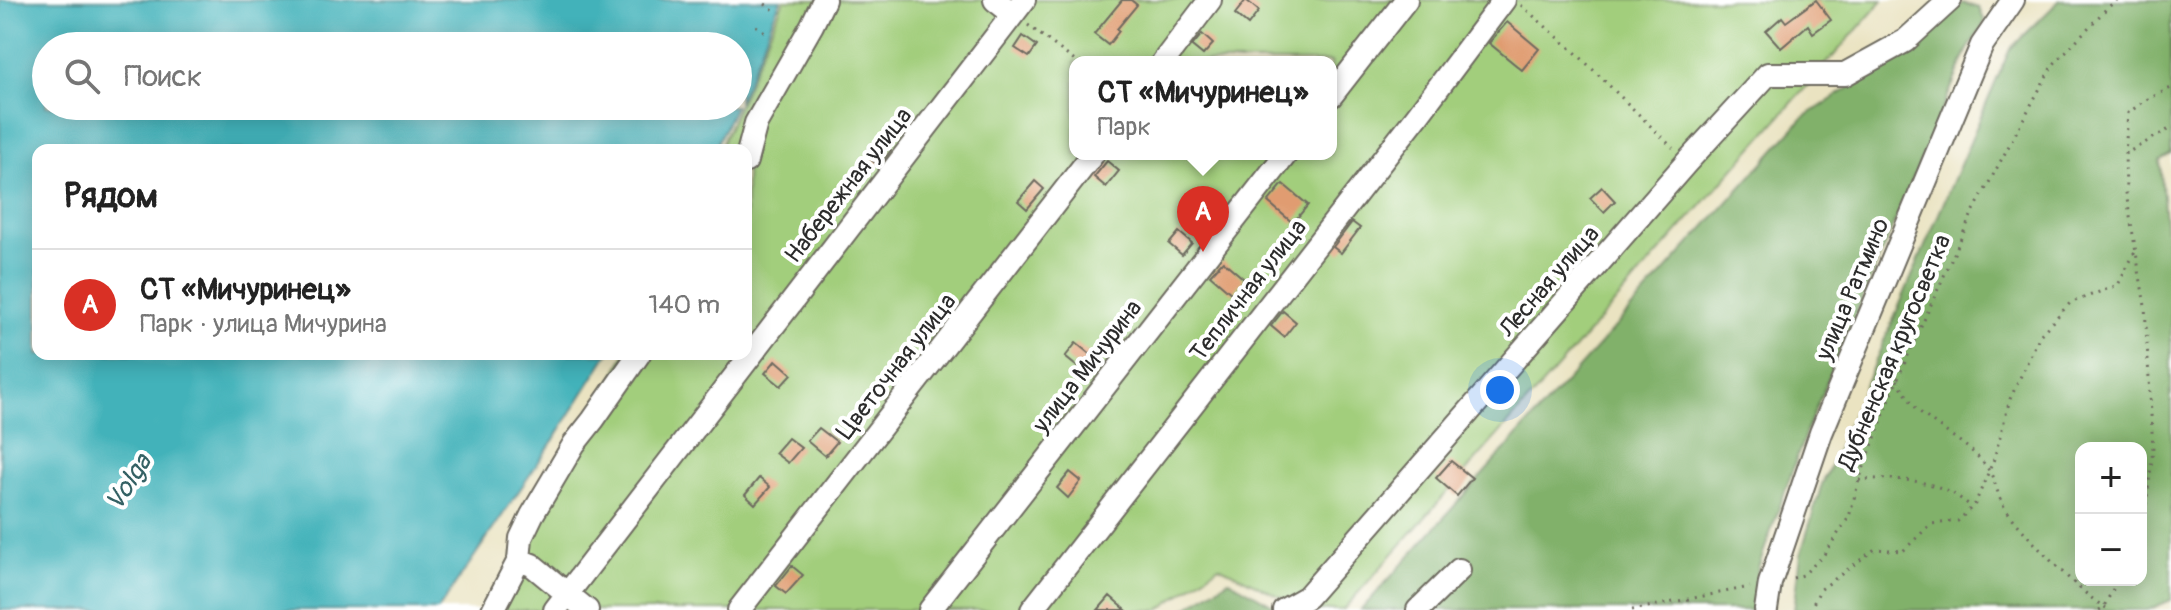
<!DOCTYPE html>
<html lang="ru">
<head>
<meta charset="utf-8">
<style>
	body { margin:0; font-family:Pangolin,sans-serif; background:#f6f6f6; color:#222 }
	.controls { position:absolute; right:24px; bottom:24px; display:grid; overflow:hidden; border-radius:16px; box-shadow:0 4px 20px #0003 }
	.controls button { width:72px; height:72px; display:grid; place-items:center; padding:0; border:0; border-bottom:2px solid #e0e0e0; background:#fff; color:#222; font:40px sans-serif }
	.you { position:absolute; left:1500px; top:390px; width:28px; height:28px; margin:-20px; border:6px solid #fff; border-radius:50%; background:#1a73e8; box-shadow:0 0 0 12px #1a73e833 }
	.badge { display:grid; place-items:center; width:52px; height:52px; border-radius:50%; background:#d93025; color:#fff; font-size:26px; font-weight:700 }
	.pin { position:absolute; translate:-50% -66px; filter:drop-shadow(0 2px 4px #0008) }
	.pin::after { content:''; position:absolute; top:42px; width:28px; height:24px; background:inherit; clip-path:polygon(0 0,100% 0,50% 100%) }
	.popup { position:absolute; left:1069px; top:56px; width:268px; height:104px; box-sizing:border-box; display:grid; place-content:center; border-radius:16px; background:#fff; filter:drop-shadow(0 2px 6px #0005); font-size:26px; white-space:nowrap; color:#767676 }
	.popup b { font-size:30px; color:#222 }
	.popup::after { content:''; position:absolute; left:50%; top:100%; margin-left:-16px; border:16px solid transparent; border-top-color:#fff }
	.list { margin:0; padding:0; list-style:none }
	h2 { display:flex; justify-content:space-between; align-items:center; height:104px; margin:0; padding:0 32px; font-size:34px }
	h2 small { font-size:26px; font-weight:400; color:#767676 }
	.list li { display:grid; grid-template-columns:52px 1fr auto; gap:24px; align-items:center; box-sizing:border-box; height:112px; padding:0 32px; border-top:2px solid #e0e0e0 }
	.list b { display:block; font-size:30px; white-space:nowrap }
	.list p { margin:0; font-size:26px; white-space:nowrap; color:#767676 }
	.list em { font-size:26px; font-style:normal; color:#767676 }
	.icon { flex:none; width:44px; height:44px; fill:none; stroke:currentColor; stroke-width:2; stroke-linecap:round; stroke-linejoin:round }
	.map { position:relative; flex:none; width:2171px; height:610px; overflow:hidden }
	.search { position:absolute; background:#fff; box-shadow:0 4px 20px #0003; left:32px; top:32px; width:720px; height:88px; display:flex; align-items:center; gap:20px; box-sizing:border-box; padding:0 28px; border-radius:44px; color:#767676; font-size:30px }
	.panel { position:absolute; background:#fff; box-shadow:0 4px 20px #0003; left:32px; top:144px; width:720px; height:216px; border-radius:16px }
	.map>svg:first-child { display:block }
	.green { fill:#a2ce7b; stroke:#667c53; stroke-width:2; fill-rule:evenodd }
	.forest { fill:#81b16b; stroke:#566e4b; stroke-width:2; fill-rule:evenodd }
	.water { fill:#42b2ba; stroke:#366e72; stroke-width:2 }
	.building { fill:#e09c71 }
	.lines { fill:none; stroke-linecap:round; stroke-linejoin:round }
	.minor-casing { stroke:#6e6b60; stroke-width:26 }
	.path { stroke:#6e6b60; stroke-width:3; stroke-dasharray:2 6; stroke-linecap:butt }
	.minor { stroke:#fff; stroke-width:22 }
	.labels { text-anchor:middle; stroke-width:8; stroke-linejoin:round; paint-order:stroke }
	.street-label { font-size:24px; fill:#2b2b2b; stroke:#fff }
	.water-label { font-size:26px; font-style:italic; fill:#346164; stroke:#fff }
</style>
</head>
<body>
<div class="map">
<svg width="2171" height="610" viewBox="0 0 2171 610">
	<rect width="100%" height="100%" fill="#fff"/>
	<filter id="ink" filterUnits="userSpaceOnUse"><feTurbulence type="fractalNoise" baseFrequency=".0125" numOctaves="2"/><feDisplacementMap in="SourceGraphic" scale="16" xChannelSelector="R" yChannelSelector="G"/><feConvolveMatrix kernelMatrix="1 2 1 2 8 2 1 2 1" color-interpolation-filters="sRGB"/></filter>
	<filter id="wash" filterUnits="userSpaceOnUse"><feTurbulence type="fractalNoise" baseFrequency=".006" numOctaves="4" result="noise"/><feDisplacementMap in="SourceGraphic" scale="32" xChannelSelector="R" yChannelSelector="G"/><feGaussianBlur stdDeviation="1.8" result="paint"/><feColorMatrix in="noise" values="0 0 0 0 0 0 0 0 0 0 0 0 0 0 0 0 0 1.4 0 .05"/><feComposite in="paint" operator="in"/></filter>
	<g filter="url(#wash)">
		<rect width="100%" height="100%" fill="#eae3c1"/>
		<path class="green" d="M784,0H1883L1343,610H1307L1219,566L1159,610H495L625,354H746V150H719ZM1075,62H1331V154H1075Z"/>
		<path class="forest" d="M2060,0H2171V154L2160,160L2171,294V600L2148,610H1794L1801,553L1821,487L2010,49ZM2081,448H2141V580H2081Z
			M1963,3L1979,8L1985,22L1967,51L1807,429L1758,568L1753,610H1361L1803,118L1909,49Z
			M1229,580L1282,610H1184Z"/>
		<path class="water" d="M0,0H781C765,33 756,69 738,101V46H46V106H735L714,150H38V354H608L555,438L438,610H0Z"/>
		<g id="blocks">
			<path class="building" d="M1122,0H1131L1137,5L1117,29L1119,31L1108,45L1094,34Z
				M1246,0L1259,11L1248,25L1235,14Z
				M1816,0L1831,20L1813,33L1808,25L1781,48L1766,31L1782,17L1786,22Z
				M1507,22L1539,49L1522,70L1489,43Z
				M1202,34L1213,44L1203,55L1192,46Z
				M1023,36L1037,46L1029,57L1015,48Z
				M880,143L891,150L879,166L869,158Z
				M1107,161L1119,171L1106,187L1094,177Z
				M1035,181L1044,189L1027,209L1018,201Z
				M1283,184L1308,205L1293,223L1268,202Z
				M1602,187L1615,201L1604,212L1590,198Z
				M1352,222L1360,228L1341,253L1333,247Z
				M1179,232L1192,243L1182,255L1169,244Z
				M1223,261L1244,279L1232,294L1210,275Z
				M1283,311L1296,322L1284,337L1271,326Z
				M1076,343L1097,360L1086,374L1065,357Z
				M776,360L792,374L781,386L765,373Z
				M819,428L837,442L825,456L807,441Z
				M788,438L801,448L788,463L775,453Z
				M1451,461L1472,478L1457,496L1436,478Z
				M1070,472L1081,481L1068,498L1057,488Z
				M759,478L770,487L755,504L745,495Z
				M792,566L803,575L786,594L776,586Z
				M1110,596L1126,610H1098Z"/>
		</g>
	</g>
	<g filter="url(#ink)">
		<use href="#blocks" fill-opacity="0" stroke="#6e6b60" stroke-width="2"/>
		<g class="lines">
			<defs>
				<path id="minor" d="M995,0L1013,14
					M1163,62L1210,0
					M1331,96L1406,0
					M746,161L756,123L812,25L824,0
					M519,560L532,565L587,610
					M493,610L519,560L521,538L532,515L574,444L593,420L639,354
					M555,610L1024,0
					M739,610L1093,154
					M930,610L1286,154
					M1032,610L1417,116L1504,0
					M1284,610L1307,597L1687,162L1768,74H1845L1905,41L1950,0
					M1418,610L1459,570
					M1766,610L1770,583L1821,433L1982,45L2013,0"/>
			</defs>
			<use href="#minor" class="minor-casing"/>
			<path class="path" d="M765,4L775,11
				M1521,5L1576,53L1673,148
				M1028,25L1076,62
				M756,26L765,32
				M2125,154L2128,113L2146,100L2171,88
				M1897,380C1904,390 1910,402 1918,410C1940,431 1971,444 1988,469C1995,479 1997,493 2002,503C2014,525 2089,604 2111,610
				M1859,480C1886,477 1925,479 1950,492C1958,496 1965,502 1972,507
				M2141,544L2153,450L2145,306L2126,193L2125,154L2171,128
				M1793,578L1803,575L1823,556L1849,517L1859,480L1897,380L1971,216L2052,66L2107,8L2117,0
				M1632,610L1750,587
				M1810,610L1820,590L1875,549L1903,551L1931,524L1958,521L1975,504L1994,459L2010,399L2040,335L2070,303L2118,285L2135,252
				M2099,610L2103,608L2118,580"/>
			<use href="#minor" class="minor"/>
		</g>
	</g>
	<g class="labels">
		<g class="street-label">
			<text transform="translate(848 185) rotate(-52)" y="8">Набережная улица</text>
			<text transform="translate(1549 281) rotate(-49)" y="8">Лесная улица</text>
			<text transform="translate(1852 289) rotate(-67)" y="8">улица Ратмино</text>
			<text transform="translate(1248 290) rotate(-52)" y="8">Тепличная улица</text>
			<text transform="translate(1894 352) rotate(-67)" y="8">Дубненская кругосветка</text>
			<text transform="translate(896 366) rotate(-52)" y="8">Цветочная улица</text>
			<text transform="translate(1087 366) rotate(-52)" y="8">улица Мичурина</text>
		</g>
		<g class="water-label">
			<text transform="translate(128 482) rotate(-57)" y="9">Volga</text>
		</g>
	</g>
</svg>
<div class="controls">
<button>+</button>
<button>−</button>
</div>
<div class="you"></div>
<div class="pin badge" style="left:1203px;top:252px">A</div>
<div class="popup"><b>СТ «Мичуринец»</b>Парк</div>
<div class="search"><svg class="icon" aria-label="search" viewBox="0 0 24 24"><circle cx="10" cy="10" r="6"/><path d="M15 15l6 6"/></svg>Поиск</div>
<section class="panel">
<h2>Рядом<small></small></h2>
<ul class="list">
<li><span class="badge">A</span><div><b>СТ «Мичуринец»</b><p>Парк · улица Мичурина</p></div><em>140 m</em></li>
</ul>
</section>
</div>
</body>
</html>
